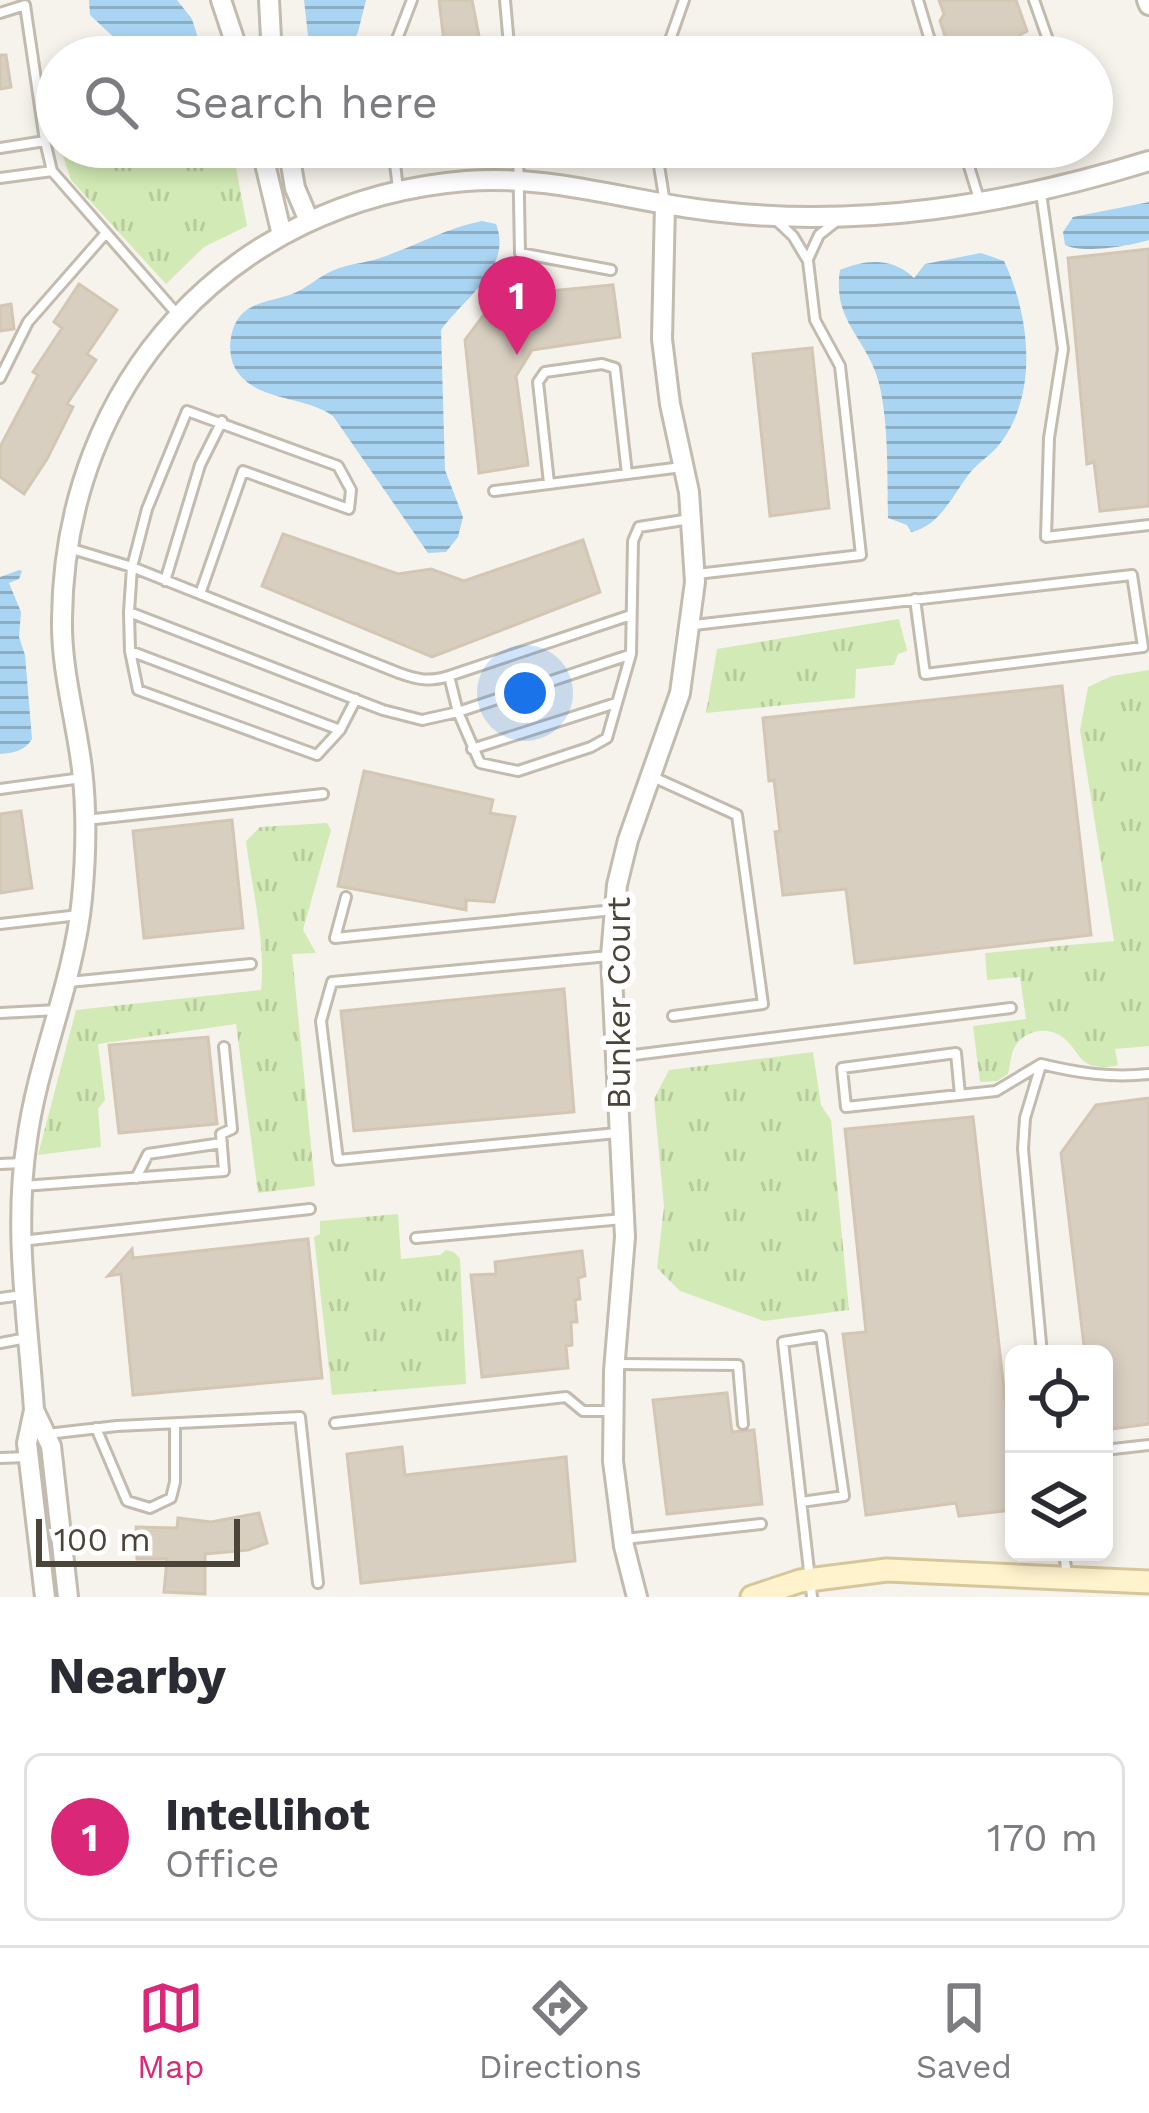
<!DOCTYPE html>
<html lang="en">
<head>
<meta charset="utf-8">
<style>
	body { margin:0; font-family:"Work Sans",sans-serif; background:#f2f2f3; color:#2b2b33 }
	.controls { position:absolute; right:36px; bottom:36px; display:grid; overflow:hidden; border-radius:18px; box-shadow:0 6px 18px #0003 }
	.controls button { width:108px; height:108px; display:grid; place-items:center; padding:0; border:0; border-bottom:3px solid #e1e1e2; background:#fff; color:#2b2b33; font:60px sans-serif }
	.scale { position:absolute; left:36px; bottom:30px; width:204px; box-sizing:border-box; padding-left:12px; border:6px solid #4b4439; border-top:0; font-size:33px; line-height:42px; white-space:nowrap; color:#4b4439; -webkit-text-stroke:9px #fff; paint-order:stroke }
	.you { position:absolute; left:525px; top:693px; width:42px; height:42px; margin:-30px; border:9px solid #fff; border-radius:50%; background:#1a73e8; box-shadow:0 0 0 18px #1a73e833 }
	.badge { display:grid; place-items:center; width:78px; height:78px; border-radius:50%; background:#db2777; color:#fff; font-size:39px; font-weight:700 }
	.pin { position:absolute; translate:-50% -99px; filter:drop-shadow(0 3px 6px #0008) }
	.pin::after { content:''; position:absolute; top:63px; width:42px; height:36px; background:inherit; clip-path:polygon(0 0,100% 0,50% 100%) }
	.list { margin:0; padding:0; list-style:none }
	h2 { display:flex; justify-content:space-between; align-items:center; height:156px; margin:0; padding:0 48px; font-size:51px }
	h2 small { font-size:39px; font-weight:400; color:#7c7c81 }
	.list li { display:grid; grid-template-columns:78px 1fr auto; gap:36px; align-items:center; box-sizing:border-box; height:168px; margin:0 24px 24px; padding:0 24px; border:3px solid #e1e1e2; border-radius:18px }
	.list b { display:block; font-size:45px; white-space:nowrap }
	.list p { margin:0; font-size:39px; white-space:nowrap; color:#7c7c81 }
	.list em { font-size:39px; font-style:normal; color:#7c7c81 }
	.icon { flex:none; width:66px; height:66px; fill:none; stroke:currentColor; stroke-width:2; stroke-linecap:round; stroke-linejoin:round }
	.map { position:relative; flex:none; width:1149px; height:1597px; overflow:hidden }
	.search { position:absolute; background:#fff; box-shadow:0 6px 18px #0003; left:36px; right:36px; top:36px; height:132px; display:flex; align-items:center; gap:30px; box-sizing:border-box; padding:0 42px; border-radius:66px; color:#7c7c81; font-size:45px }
	.sheet { height:348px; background:#fff }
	nav { display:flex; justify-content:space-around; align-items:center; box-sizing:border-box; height:168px; border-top:3px solid #e1e1e2; background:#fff; font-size:33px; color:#7c7c81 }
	nav a { display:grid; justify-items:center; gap:6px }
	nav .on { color:#db2777 }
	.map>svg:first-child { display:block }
	.grass { fill:url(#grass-tufts) }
	.water { fill:url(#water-rules) }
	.building { fill:#d8cfc1; stroke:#d3c7b4; stroke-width:3 }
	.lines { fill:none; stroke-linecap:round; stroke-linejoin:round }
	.service-casing { stroke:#c2bbae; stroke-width:14 }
	.tertiary-casing { stroke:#c2bbae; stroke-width:24 }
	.secondary-casing { stroke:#d6c79b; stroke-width:27 }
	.service { stroke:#fff; stroke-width:8 }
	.tertiary { stroke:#fff; stroke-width:18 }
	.secondary { stroke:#fff3cd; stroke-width:21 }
	.labels { text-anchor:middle; stroke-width:12; stroke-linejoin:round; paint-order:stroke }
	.street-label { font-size:33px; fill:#4b4439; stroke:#fff }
</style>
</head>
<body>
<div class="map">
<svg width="1149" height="1597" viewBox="0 0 1149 1597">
	<defs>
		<pattern id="grass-tufts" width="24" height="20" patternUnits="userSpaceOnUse" patternTransform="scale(3)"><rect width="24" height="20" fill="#d2eab5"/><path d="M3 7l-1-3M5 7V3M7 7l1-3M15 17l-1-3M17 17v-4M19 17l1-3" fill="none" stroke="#b6ca9c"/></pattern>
		<pattern id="water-rules" width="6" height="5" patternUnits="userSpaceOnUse" patternTransform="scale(3)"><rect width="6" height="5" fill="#a9d4f2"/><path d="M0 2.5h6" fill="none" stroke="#8caec5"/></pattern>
	</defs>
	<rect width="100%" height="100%" fill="#f6f3ec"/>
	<path class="grass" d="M60,147H180L191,155L204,147H232L247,226L204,247L166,284L71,180Z
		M899,619L907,651L898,654L894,665L856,669L855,698L706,713L717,649Z
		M1149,670V1046L1115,1049L1118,1065C1108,1068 1098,1068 1088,1064C1079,1059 1075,1049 1068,1042C1051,1023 1019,1029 1012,1054C1010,1060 1010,1067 1008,1074L997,1081L980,1082L973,1026L1026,1019L1020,977L987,980L985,953L1114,941L1080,730L1088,687L1112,676Z
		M327,823L331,830L303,930L316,953L292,954L315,1186L258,1193L236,1024L98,1044L105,1100L98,1109L101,1147L38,1155L76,1010L261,990C266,940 252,891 246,841L260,827Z
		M813,1052L821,1105L831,1120L849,1310L764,1321L680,1291L657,1268L664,1207L654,1099L669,1070Z
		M398,1214L401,1259L440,1255L446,1250L454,1252L460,1259L466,1384L332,1395L314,1237L320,1234V1221Z"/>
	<path class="water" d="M89,0H177L192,19L204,57H135L90,15Z
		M304,0H366L358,32L347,56L315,57L310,53Z
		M689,147H895L894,156C867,166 827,170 801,156L710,163Z
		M1149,202V240C1130,246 1082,254 1065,245L1063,232L1073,217Z
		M482,221L496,224C513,267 465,297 441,330L445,470L463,517L458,537L446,552L428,553L333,416C305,395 254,402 235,368C227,354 229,328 241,315C252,302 276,300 292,294C306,289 318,277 332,271C349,263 369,263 386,256C419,244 447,228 482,221Z
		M981,253L1004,261C1029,314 1039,390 1002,441C992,455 978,462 969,474C953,495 939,527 911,532L907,525L888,518C887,475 889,425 879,383C867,337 832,322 840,270C866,259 893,257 914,278L925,264Z
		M19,570L22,571L19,579L9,583L21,612L19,637L25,655L32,739C25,751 13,753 0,754V577Z"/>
	<path class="building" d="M439,0H472L483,57H411L410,46L444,42Z
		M939,0H1016L1027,31L1020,35L1027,57H952L940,21L944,14Z
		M0,55H6L11,87L0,89Z
		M1149,249V506L1100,511L1094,462L1087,464L1068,258Z
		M79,284L117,310L87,354L96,360L67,404L73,407L47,459L24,494L0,477V447L38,375L33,372L62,328L54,322Z
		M613,285L620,337L532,350L516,376L528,465L479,473L465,340L498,296Z
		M11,304L14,329L0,331V306Z
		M812,348L829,508L770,516L753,354Z
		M283,534L398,574L431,569L464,581L583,540L600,592L432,657L262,586Z
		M1062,686L1091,935L855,963L846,889L783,895L775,832L780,831L774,780L769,781L763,718Z
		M364,771L493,800L490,813L515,817L494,902L466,900V910L338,886Z
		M21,811L32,888L0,893V814Z
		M232,820L243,928L144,938L133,831Z
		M564,989L574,1112L354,1131L341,1011Z
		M208,1037L217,1124L119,1133L109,1045Z
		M1149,1098V1424L1104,1430V1354H1085L1061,1153L1096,1105Z
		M973,1117L1014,1477V1510L959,1516L956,1503L866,1515L843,1334L866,1332L845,1129Z
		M308,1239L322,1378L133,1395L121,1274L108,1276L132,1249L133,1258Z
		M582,1251L585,1276L578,1278L580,1299L575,1300L577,1322H571L572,1345L566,1346L568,1368L482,1377L471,1275L496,1274L495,1262Z
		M727,1393L732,1432L754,1430L762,1504L667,1514L653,1400Z
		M402,1447L405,1475L566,1457L575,1561L361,1583L347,1454Z
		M259,1513L267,1543L248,1550L205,1554V1594L164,1592L167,1559H137L136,1527L177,1528L178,1518L211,1522Z"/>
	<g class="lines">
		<defs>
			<path id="service" d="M505,0L510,57
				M918,0L935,57
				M1034,0L1054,57
				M0,13L25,5L45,141
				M390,57L412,0
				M664,57L684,0
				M393,147L398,189
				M518,147L520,253L611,270
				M656,147L665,203
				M963,147L980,202
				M0,148L45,141L52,171L177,314
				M0,178L52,171
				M1041,193L1063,349L1049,438L1046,537L1149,525
				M808,259L819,235L838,220
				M0,378L28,322L106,233
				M549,483L538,382L545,372L602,364L615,368L627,474
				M494,491L682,467
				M72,549L132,567L129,612L383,710L422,720L458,712L480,763L518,771L591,747L607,738L631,654L633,541L639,527L690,519
				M697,574L861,555L840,366L815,320L808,261L793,236L777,221
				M165,581L200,465L222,421
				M200,594L243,471L349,509L351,490L338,466L187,411L147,509L132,567L399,673C418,680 430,682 449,676
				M129,612L130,651L138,690L317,755L340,730L356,699
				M694,625L1132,575L1143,647L925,674L915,599
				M130,651L340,730
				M629,655L458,712L449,676L631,615
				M472,749L616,703
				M653,777L737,815L763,1004L673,1016
				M0,789L82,778
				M86,820L323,794
				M346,897L335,938L614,910
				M0,924L79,915
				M609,956L332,982L321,1021L338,1160L617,1133
				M69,982L251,964
				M0,1013L58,1010
				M618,1057L1011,1008
				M1041,1065L1025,1118L1023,1149L1042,1354
				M960,1095L956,1053L842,1068L846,1107L996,1091L1041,1064C1078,1073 1111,1078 1149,1074
				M0,1164L23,1163
				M136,1178L148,1154L222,1143
				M23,1186L224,1171L221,1134L232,1129L224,1047
				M416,1238L623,1219
				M21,1241L310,1209
				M0,1298L22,1295
				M0,1343L27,1338
				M617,1364L738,1365L743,1424
				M335,1423L566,1397L583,1411H611
				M96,1428L127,1501L150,1508L171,1498L175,1482V1424
				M47,1434L117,1426L300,1417L318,1583
				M1104,1450L1149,1445
				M0,1458L28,1457
				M801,1502L844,1496L821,1336L783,1342L812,1597
				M625,1539L761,1524
				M1064,1552L1067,1576"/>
			<path id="tertiary" d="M221,0L240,57
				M269,0L272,57
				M1147,0L1149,5
				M261,147L282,235
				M288,147L295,188L309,221
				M34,1410C28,1319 13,1231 27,1140C38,1058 74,982 82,898C86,856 87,812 82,769C76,719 61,670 62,619C64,383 230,200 466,181C549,174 631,202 712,211C861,229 1007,205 1149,161
				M45,1597L27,1443L34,1410L51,1446L68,1597
				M637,1597L624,1546L613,1461L614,1371L625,1237L611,956L617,885L628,840L680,693L695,582L689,492L670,404L662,339L665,205"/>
			<path id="secondary" d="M752,1597L800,1581L887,1570L1149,1582"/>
		</defs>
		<use href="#service" class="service-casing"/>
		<use href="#tertiary" class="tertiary-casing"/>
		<use href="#secondary" class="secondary-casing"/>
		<use href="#service" class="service"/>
		<use href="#tertiary" class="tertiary"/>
		<use href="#secondary" class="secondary"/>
	</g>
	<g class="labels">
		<g class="street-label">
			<text transform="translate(618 1003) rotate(-90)" y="12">Bunker Court</text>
		</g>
	</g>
</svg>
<div class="controls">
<button><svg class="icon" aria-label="locate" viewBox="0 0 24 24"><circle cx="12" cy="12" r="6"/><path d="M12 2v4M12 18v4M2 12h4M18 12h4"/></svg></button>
<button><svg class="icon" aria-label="layers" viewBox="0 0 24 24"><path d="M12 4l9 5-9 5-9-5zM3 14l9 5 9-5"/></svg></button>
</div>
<div class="scale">100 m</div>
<div class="you"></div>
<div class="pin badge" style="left:517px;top:355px">1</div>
<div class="search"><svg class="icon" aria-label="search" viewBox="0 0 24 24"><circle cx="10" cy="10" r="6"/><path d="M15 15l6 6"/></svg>Search here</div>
</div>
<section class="sheet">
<h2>Nearby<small></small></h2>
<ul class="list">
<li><span class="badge">1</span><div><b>Intellihot</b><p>Office</p></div><em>170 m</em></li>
</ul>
</section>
<nav>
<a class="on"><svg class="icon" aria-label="map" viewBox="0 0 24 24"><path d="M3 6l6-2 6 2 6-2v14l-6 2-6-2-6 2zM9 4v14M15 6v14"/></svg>Map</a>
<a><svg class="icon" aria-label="directions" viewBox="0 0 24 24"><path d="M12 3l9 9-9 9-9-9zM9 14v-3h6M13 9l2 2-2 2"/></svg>Directions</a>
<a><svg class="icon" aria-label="saved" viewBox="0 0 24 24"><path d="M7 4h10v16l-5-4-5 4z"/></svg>Saved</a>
</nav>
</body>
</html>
